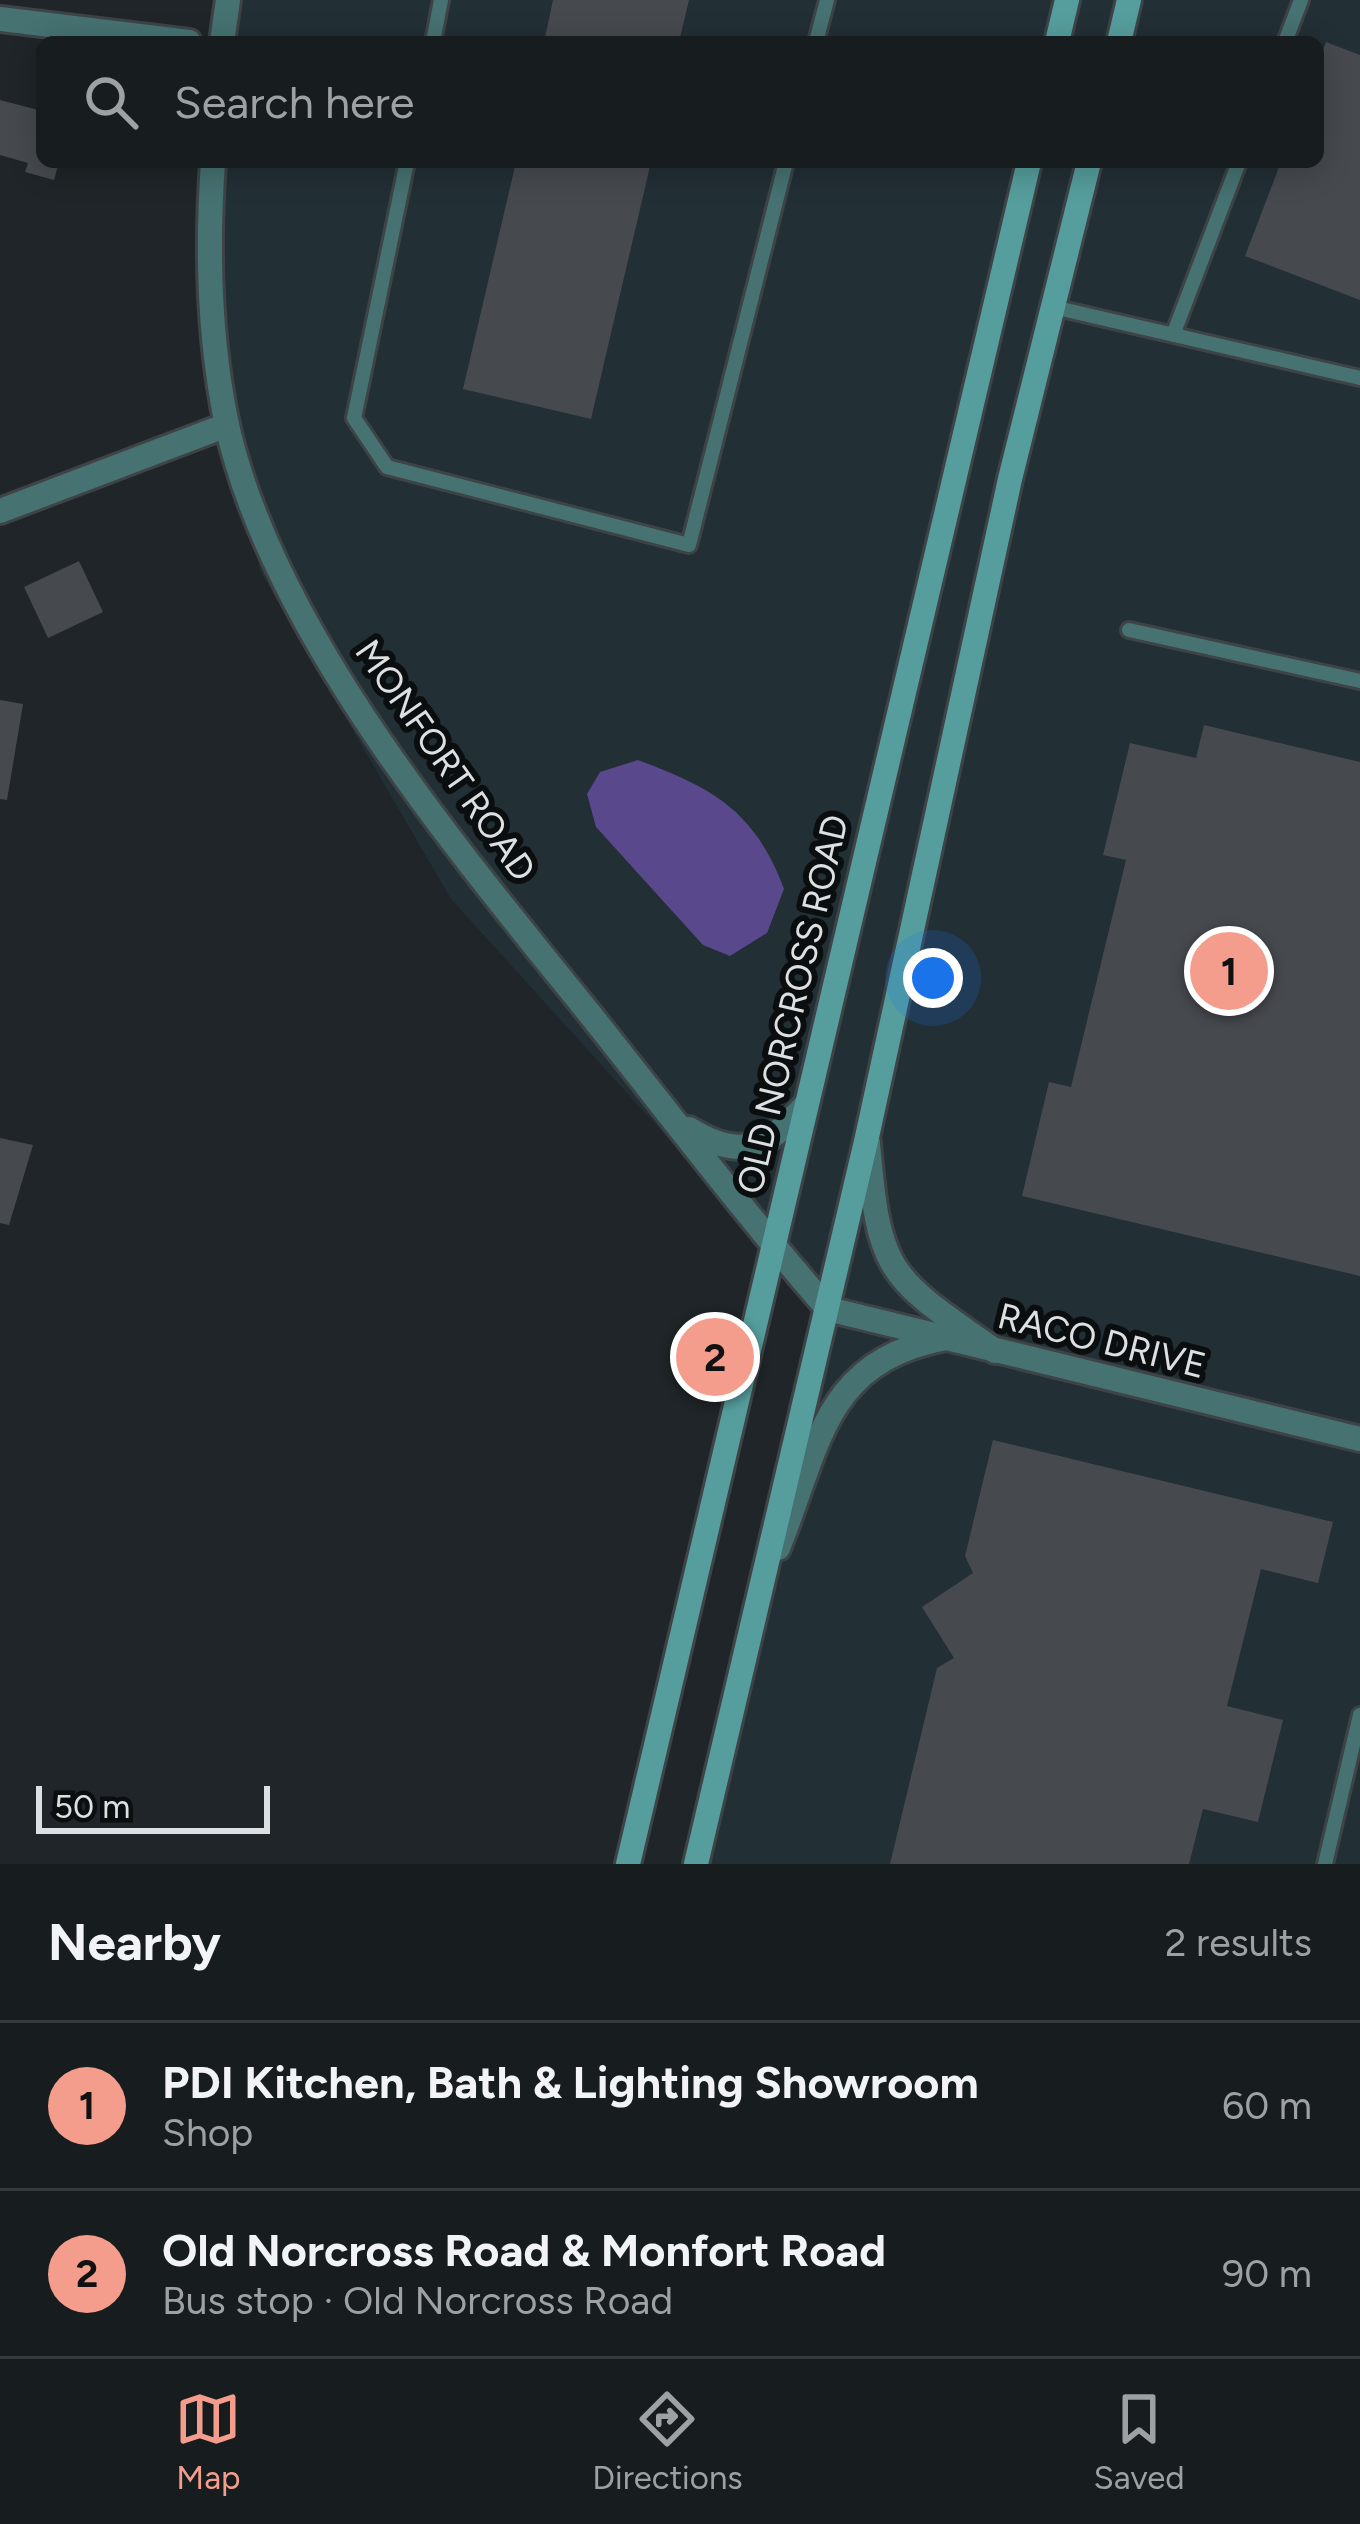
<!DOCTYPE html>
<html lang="en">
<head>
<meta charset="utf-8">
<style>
	body { margin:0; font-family:Figtree,sans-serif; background:#24292b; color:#f1f3f6 }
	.scale { position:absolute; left:36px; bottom:30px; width:234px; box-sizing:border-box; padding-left:12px; border:6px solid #dce0e2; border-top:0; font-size:33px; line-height:42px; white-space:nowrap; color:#dce0e2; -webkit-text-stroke:9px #0b0e0f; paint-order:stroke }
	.you { position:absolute; left:933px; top:978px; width:42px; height:42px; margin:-30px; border:9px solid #fff; border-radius:50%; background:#1a73e8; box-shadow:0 0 0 18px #1a73e833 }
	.badge { display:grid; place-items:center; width:78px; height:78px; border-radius:50%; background:#f49d8c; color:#111; font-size:39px; font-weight:700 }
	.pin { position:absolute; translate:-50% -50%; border:6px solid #fff; box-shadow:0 3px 12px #0006 }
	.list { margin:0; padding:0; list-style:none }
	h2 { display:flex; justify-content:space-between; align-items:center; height:156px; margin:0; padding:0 48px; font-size:51px }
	h2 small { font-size:39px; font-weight:400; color:#9ea1a4 }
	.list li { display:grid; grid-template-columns:78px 1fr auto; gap:36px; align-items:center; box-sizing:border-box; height:168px; padding:0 48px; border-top:3px solid #363a3c }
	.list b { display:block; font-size:45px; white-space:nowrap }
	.list p { margin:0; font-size:39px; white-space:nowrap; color:#9ea1a4 }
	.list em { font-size:39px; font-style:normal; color:#9ea1a4 }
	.icon { flex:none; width:66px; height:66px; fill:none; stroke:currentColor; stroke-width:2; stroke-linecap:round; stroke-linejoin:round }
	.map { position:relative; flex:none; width:1360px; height:1864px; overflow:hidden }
	.search { position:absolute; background:#171c1e; box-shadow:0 6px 30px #0003; left:36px; right:36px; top:36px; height:132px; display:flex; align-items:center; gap:30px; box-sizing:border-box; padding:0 42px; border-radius:18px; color:#9ea1a4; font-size:45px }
	.sheet { height:492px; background:#171c1e }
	nav { display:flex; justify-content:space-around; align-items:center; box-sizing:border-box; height:168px; border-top:3px solid #363a3c; background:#171c1e; font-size:33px; color:#9ea1a4 }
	nav a { display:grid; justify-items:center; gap:6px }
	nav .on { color:#f49d8c }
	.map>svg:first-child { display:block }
	.built { fill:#222f35 }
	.water { fill:#59488b }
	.building { fill:#464a4f }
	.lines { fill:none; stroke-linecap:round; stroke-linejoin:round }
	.service-casing { stroke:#3d4346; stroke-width:20 }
	.minor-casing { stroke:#3d4346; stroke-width:30 }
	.tertiary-casing { stroke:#3d4346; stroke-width:30 }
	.secondary-casing { stroke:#3d4346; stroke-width:30 }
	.service { stroke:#467271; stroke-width:14 }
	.minor { stroke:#467271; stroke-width:24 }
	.tertiary { stroke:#467271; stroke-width:24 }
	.secondary { stroke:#559e9d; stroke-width:24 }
	.labels { text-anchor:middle; stroke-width:12; stroke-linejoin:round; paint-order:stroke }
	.street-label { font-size:36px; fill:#dce0e2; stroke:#0b0e0f }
</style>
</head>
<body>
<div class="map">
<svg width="1360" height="1864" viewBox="0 0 1360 1864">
	<rect width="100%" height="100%" fill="#1f2528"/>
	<path class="built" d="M238,0H1360V1864H684L816,1302L451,899L260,571L210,226L218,162H1318V42H233Z"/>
	<path class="water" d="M638,760C713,788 755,811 784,889L767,933L730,956L703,945L596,827L587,794L600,772Z"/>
	<path class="building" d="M553,0H689L679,42H544Z
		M1326,42L1360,55V300L1245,256L1281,162H1318V64Z
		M0,100L42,111V162H59L54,180L25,172L28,163L0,155Z
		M516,162H651L591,419L463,389Z
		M79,561L103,612L48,638L24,587Z
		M0,700L23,704L7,800L0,799Z
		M1204,725L1360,762V1276L1022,1196L1049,1082L1071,1087L1126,860L1103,855L1130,743L1196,758Z
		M0,1138L33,1145L9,1225L0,1223Z
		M993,1440L1333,1522L1318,1583L1261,1569L1227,1706L1283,1720L1258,1822L1203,1809L1189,1864H890L937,1668L954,1658L922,1607L973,1573L965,1556Z"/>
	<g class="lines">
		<defs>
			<path id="service" d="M433,42L441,0
				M816,42L827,0
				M1285,42L1301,0
				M407,162L354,418L387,467L689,545L786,162
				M1053,307L1360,378
				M1173,335L1239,162
				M1129,630L1360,681
				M1325,1864L1360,1715"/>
			<path id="minor" d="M0,19L189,42
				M0,511L227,425
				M828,1309L1360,1439"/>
			<path id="tertiary" d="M222,42L228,0
				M213,162C207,248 209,340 227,425C273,633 461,854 593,1018C671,1116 746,1215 828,1309
				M689,1129C741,1161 766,1148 804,1107
				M868,1143C879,1276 889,1276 995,1351
				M778,1548C820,1445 823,1361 946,1338"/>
			<path id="secondary" d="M1057,42L1067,0
				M1119,42L1129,0
				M628,1864L1029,162
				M696,1864L867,1137L1010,479L1089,162"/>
		</defs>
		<use href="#service" class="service-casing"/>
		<use href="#minor" class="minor-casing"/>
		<use href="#tertiary" class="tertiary-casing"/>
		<use href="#secondary" class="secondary-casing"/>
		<use href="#service" class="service"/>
		<use href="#minor" class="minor"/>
		<use href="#tertiary" class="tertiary"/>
		<use href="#secondary" class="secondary"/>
	</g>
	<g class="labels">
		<g class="street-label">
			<text transform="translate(446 760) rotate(55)" y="13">MONFORT ROAD</text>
			<text transform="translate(792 1004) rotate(-77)" y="13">OLD NORCROSS ROAD</text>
			<text transform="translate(1102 1340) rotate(14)" y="13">RACO DRIVE</text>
		</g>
	</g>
</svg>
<div class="scale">50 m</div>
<div class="you"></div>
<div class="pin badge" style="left:1229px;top:971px">1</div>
<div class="pin badge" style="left:715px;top:1357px">2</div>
<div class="search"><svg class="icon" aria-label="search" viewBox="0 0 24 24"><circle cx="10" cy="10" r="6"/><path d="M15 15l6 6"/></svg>Search here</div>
</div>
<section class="sheet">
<h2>Nearby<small>2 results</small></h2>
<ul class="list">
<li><span class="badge">1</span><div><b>PDI Kitchen, Bath &amp; Lighting Showroom</b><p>Shop</p></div><em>60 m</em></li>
<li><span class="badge">2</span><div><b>Old Norcross Road &amp; Monfort Road</b><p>Bus stop · Old Norcross Road</p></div><em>90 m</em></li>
</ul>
</section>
<nav>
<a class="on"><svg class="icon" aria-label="map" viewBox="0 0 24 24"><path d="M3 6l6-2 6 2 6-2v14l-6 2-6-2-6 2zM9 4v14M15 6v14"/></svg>Map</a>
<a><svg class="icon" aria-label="directions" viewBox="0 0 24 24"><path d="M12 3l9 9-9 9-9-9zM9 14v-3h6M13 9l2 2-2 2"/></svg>Directions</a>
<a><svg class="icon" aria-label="saved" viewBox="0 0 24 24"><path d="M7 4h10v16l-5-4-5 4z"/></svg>Saved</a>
</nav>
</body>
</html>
